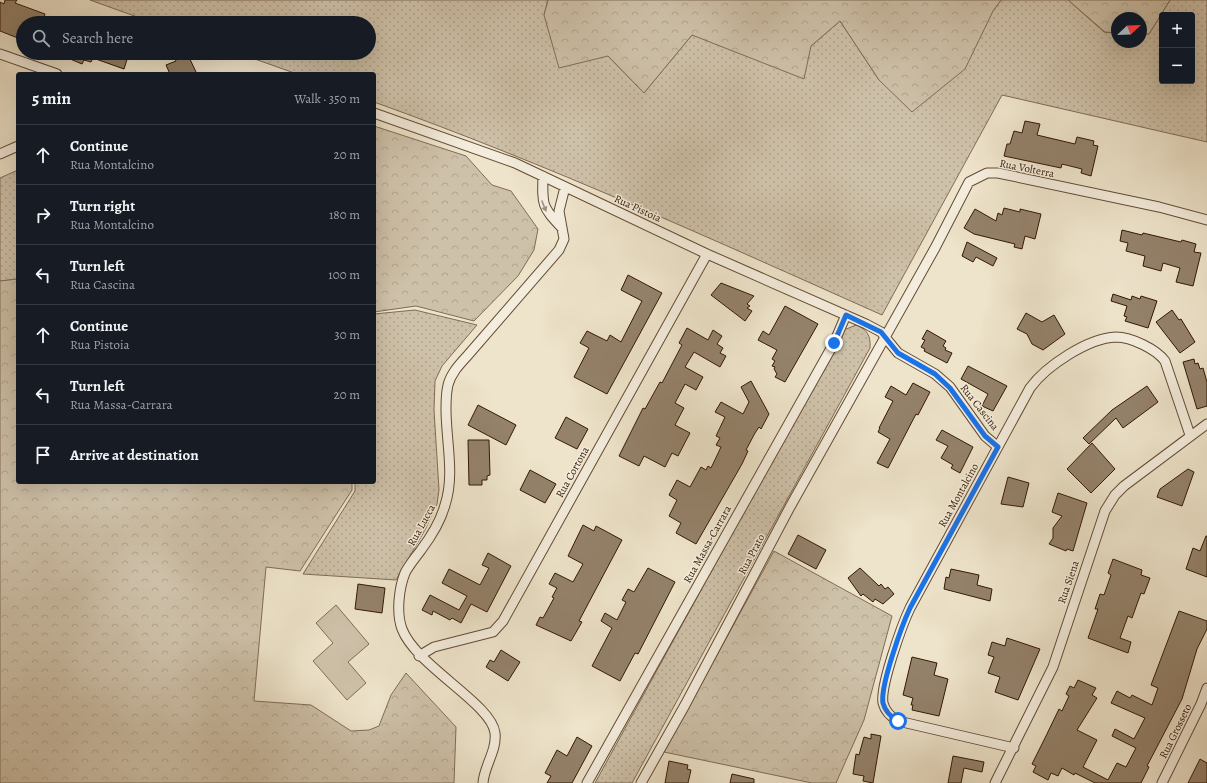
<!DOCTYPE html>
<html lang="en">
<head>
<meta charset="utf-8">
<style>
	body { margin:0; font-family:Alegreya,serif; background:#20242c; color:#f1f3f6 }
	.controls { position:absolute; right:12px; top:12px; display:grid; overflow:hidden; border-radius:4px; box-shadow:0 4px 16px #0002 }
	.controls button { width:36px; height:36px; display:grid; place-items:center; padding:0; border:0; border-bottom:1px solid #363941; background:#171b24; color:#f1f3f6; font:20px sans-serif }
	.compass { position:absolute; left:1111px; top:12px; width:36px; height:36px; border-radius:50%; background:#171b24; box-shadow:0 4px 16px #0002; rotate:67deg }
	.stop { position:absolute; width:12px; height:12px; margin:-9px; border:3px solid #1a73e8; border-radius:50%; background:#fff }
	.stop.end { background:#1a73e8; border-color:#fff; box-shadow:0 1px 4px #0008 }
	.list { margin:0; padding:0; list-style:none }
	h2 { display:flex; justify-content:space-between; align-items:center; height:52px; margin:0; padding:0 16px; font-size:17px }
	h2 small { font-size:13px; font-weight:400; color:#9ea1a6 }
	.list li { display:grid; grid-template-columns:26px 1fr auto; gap:12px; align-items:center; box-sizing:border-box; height:60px; padding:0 16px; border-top:1px solid #363941 }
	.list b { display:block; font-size:15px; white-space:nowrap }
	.list p { margin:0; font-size:13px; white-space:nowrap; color:#9ea1a6 }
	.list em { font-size:13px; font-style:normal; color:#9ea1a6 }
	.icon { flex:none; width:22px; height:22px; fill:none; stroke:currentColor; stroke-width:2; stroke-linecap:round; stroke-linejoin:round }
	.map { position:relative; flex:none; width:1207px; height:783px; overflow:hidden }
	.search { position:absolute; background:#171b24; box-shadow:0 4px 16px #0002; left:16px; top:16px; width:360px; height:44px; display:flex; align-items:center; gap:10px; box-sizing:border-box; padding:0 14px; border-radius:22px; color:#9ea1a6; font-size:15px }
	.panel { position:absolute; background:#171b24; box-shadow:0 4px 16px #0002; left:16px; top:72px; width:360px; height:412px; border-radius:4px }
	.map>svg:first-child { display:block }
	.grass { fill:url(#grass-dots); stroke:#806c56; fill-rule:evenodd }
	.forest { fill:url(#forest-crowns); stroke:#806c56 }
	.pitch { fill:#cec1a9; stroke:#806c56 }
	.building { fill:#94826b; stroke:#331802 }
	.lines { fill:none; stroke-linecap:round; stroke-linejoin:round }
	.street-casing { stroke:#624b34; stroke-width:11 }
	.street { stroke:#f4eddd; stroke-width:9 }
	.oneway { fill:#9d8d7a }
	.route { stroke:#1a73e8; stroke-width:5 }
	.labels { text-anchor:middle; stroke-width:3; stroke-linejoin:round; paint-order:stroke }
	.street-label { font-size:11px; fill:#331802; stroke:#f4eddd }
</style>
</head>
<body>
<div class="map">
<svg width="1207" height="783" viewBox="0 0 1207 783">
	<defs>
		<pattern id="grass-dots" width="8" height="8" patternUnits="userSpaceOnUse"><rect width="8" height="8" fill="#cec1a9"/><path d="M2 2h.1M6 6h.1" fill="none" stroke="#b1a590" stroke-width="1.8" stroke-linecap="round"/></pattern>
		<pattern id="forest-crowns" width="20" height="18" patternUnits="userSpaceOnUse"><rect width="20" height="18" fill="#cec1a9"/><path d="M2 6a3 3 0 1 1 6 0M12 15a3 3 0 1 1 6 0" fill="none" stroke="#b1a590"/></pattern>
	</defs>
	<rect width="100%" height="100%" fill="#eee4cb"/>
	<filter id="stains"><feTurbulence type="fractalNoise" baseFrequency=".005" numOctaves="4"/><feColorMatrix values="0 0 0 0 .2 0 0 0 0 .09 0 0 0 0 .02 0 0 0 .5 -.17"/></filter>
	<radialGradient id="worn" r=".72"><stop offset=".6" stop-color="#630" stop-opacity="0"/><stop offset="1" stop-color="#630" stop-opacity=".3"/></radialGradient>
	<path class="grass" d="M90,0H548L544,15L608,56L644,93L692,35L811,46L840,21L879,80L993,11L1001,0H1068L1104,32L1117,33V42H1141V34H1149L1170,0H1207V142L1002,95L882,315C714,240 547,164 374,102V74H297L238,53H369V23H154ZM1162,15H1192V81H1162Z
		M18,170V279L0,281V178Z
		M415,310L477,325L442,366L435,381L434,410L439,490L437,504L425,530L396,580L303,574L355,491V482H374V314Z
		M856,325C867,329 871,336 870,348L632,783H595L844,330Z"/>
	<path class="forest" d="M548,0H1001L993,11L965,69L912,112L879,80L840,21L811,46L804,79L692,35L644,93L608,56L559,68L544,15Z
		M1068,0H1170L1149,34H1141V18H1117V33L1105,32Z
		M374,126L466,156L492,185L511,191L538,229L534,250L518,276L474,321L416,306L374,312Z
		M18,279V482H352V490L300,571L266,567L254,701L311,705L351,731L369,730L379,726L391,695L406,673L456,727L454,783H0V281Z
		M774,551L892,616L864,720L836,783H812L664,752Z"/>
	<path class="pitch" d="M336,605L369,644L348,662L366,683L347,700L313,661L333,643L316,623Z"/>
	<path class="building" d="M5,0H17L15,3L45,14L42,23H23V40L0,31V2L4,4Z
		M56,53H129L124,69L93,58L91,62L84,60L82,64Z
		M172,53H187L197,74H170L166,65L176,61Z
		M1025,121L1040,124L1037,135L1075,144L1077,137L1094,141L1093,145L1098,146L1091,176L1081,173L1082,169L1062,164L1061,168L1004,156L1007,144H1010L1014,131L1022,133Z
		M1004,208L1020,212V209L1041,214L1035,239L1025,236L1022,249L1014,247L1015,244L974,234L964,228L975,209L996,221L998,213L1002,215Z
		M1122,230L1142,235L1143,233L1181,242L1182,240L1196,244L1194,252L1201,253L1193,286L1176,282L1180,268L1163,263L1161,271L1143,266L1145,256L1126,251L1128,243L1120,241Z
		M967,242L997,258L993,266L976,257L973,262L962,256Z
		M628,275L662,293L607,394L574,377L589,348L580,343L587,331L607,341L610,335L621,342L642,301L621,290Z
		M721,283L754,296L747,304L750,306L747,308L752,311L745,321L711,295Z
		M1113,294L1131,300L1132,296L1140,299L1141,296L1157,301L1148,328L1125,321L1127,317L1124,316L1127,306L1111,301Z
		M785,306L818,324L785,382L775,377L777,374L774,369L775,367L772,366L775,361L772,359L777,350L758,340L763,331L769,335Z
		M1172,310L1179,320L1181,319L1195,342L1180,353L1156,322Z
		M1026,313L1042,322L1054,315L1065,334L1043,350L1032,344L1027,334L1017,329Z
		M687,328L708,340L713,330L722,336L717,344L723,348L720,353L726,356L720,367L694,352L685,367L703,377L696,390L685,384L675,403L684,408L675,425L690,433L678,456L672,453L665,467L644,456L639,466L619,456L643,408L645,409L660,382L662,383L682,345L679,343Z
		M927,330L946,341L943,346L946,348L945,350L952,353L947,363L924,351L925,349L921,347L925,340L922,339Z
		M1194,359L1195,364L1198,363L1200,369L1203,368L1207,382V406L1197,409L1183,362Z
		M968,366L1007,386L993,411L982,406L988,394L961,379Z
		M751,381L769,414L761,429L759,427L755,433L746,450L748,451L742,464L696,544L676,533L681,523L669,516L677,500L669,495L677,480L690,487L701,467L706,470L708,466L711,468L721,447L716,445L720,438L716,436L725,417L715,412L721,402L743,414L749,402L741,387Z
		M913,383L930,392L918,415L916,414L888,468L877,463L890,439L878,432L880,428H879L893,401L885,397L891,386L906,395Z
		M1147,386L1158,402L1123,428L1116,418L1089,444L1083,438L1112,410Z
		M478,405L516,425L506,445L468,425Z
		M566,417L588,429L577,449L555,438Z
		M942,430L973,447L960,473L951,468L953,465L941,458L948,446L936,440Z
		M468,440H489L490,475L487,476V480H482V485H469Z
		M1092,443L1115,469L1091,493L1067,469Z
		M1188,469L1194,472L1182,506L1157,497L1160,489Z
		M530,470L556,484L545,503L520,490Z
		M1008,477L1029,483L1023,507L1001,504Z
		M1058,493L1087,503L1073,551L1067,549L1066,551L1049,544L1053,538V528L1062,516L1052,512Z
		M583,525L594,531L596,526L622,540L579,621L582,622L571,641L536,625L540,617L543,618L554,598L552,597L557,588L549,584L555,573L573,582L583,564L568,556Z
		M798,535L826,550L816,569L788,554Z
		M1206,536H1207V577L1186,569L1193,548L1200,551Z
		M488,553L511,566L487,612L471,604L461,623L452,618L450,620L433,611L432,615L422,610L430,595L459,610L467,596L442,583L449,569L480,585L489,568L482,565Z
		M1113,559L1142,570L1141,575L1150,578L1144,594L1141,593L1132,618L1128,616L1120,638L1131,642L1128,653L1088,638L1098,609H1095L1100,594L1104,595L1111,575L1108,573Z
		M648,568L675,582L638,654L635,653L620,681L592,666L612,628L601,621L605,613L617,620L626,602L622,600L628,589L634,592Z
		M860,568L879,586L881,584L885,589L888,587L894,594L883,604L875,599L873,602L863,594L861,596L848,578Z
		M951,569L979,575L977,585L992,589L990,601L944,589L946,577L949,578Z
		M358,584L385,588L382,613L355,609Z
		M1179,611L1207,621V629L1197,649L1182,699L1147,766L1149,767L1141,783H1095L1075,773L1074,775L1062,768L1058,776L1051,773L1048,780L1033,772L1036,766L1032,764L1045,738L1059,709L1062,711L1069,696L1066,694L1070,686L1074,688L1078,680L1096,688L1092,695L1097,698L1077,730L1097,740L1083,767L1108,780L1117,763L1126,767L1136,748L1112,736L1115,729L1134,739L1145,718L1111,703L1117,691L1130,698L1132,695L1152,705L1158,688L1151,685Z
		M1007,638L1040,649L1018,700L995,692L1000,677L988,673L994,657L988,655L992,642L1005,646Z
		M501,650L520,662L508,681L486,667L490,660L494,662Z
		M912,657L937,663L934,675L948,679L939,716L912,710L913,705H911L913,698L903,695Z
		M871,734L881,736L873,783L863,781L864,776L853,774L856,754L859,755L864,737L871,739Z
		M577,737L592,746L572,783H547L551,776L545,773L557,750L567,756Z
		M953,756L984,762L982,772L964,768L961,783H948Z
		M1200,759L1207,763V783H1188Z
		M669,761L688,765L687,769L691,770L688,783H665Z
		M732,774L754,779V783H730Z"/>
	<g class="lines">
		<defs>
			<path id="street" d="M0,54L57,74
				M374,113L515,163L707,254L866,324L881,332L898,353L935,374L950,387L985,436L998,447
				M0,154L18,146
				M543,176C542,205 542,207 562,228
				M419,656L434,647L493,632L503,621L707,254
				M1014,748L898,721C891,717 885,711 883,703C880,686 902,625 910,608L1030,388C1046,366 1088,338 1116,337C1131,337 1156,349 1165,361L1190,435
				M483,783C484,766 497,751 495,733C492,704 416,666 402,629C396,613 399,588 405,573C409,565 416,557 421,550C430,538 441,520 445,505C455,475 446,441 446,409C446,401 446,393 448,385C451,373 460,364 468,355L559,250L564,239L559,211L565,187
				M587,783L834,343L846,315
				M641,783L685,705L790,507L935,248L969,182L987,173H998L1159,207L1207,220
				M995,783L1053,667L1105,511L1115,495L1124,486L1207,424
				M1162,783L1201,704L1207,688"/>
		</defs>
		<use href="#street" class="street-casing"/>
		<use href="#street" class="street"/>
	</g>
	<defs><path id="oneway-solid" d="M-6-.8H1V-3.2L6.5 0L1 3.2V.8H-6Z"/></defs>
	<use class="oneway" href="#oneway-solid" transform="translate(544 206) rotate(68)"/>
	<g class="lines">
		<path class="route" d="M834,343L846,315L881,332L898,353L935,374L950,388L985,436L998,447L910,608C902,625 880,686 883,703C885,711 891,717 898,721"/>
	</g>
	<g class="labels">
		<g class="street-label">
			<text transform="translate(1027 168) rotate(11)" y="4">Rua Volterra</text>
			<text transform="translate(638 208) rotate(25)" y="4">Rua Pistoia</text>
			<text transform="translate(980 407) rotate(52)" y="4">Rua Cascina</text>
			<text transform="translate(572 472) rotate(-61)" y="4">Rua Cortona</text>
			<text transform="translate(958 495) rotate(-61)" y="4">Rua Montalcino</text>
			<text transform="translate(421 525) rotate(-61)" y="4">Rua Lucca</text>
			<text transform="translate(707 544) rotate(-61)" y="4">Rua Massa-Carrara</text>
			<text transform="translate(751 554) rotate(-62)" y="4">Rua Prato</text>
			<text transform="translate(1068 582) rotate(-71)" y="4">Rua Siena</text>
			<text transform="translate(1175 731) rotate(-64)" y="4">Rua Grosseto</text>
		</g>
	</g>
	<rect width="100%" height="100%" filter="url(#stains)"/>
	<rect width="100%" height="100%" fill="url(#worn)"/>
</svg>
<div class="controls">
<button>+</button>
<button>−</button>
</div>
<svg class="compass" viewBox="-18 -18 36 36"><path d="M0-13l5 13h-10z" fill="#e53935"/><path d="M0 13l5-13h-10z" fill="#9ea1a6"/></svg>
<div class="stop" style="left:898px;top:721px"></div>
<div class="stop end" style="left:834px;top:343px"></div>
<div class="search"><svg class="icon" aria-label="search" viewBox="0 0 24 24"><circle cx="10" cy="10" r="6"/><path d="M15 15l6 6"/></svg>Search here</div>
<section class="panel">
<h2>5 min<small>Walk · 350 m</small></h2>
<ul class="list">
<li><svg class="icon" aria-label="ahead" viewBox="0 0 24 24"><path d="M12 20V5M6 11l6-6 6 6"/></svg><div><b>Continue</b><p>Rua Montalcino</p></div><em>20 m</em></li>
<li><svg class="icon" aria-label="right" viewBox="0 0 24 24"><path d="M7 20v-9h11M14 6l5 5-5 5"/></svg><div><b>Turn right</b><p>Rua Montalcino</p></div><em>180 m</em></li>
<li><svg class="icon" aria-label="left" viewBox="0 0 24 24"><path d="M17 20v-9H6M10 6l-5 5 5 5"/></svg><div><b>Turn left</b><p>Rua Cascina</p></div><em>100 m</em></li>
<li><svg class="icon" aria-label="ahead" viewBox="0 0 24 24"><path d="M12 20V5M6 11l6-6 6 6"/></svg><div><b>Continue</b><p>Rua Pistoia</p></div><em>30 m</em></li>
<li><svg class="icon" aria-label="left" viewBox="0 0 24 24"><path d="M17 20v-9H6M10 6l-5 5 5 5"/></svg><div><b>Turn left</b><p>Rua Massa-Carrara</p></div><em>20 m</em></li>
<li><svg class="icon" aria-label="arrive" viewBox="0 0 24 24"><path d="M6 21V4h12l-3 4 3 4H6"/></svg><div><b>Arrive at destination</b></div></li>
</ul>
</section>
</div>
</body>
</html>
